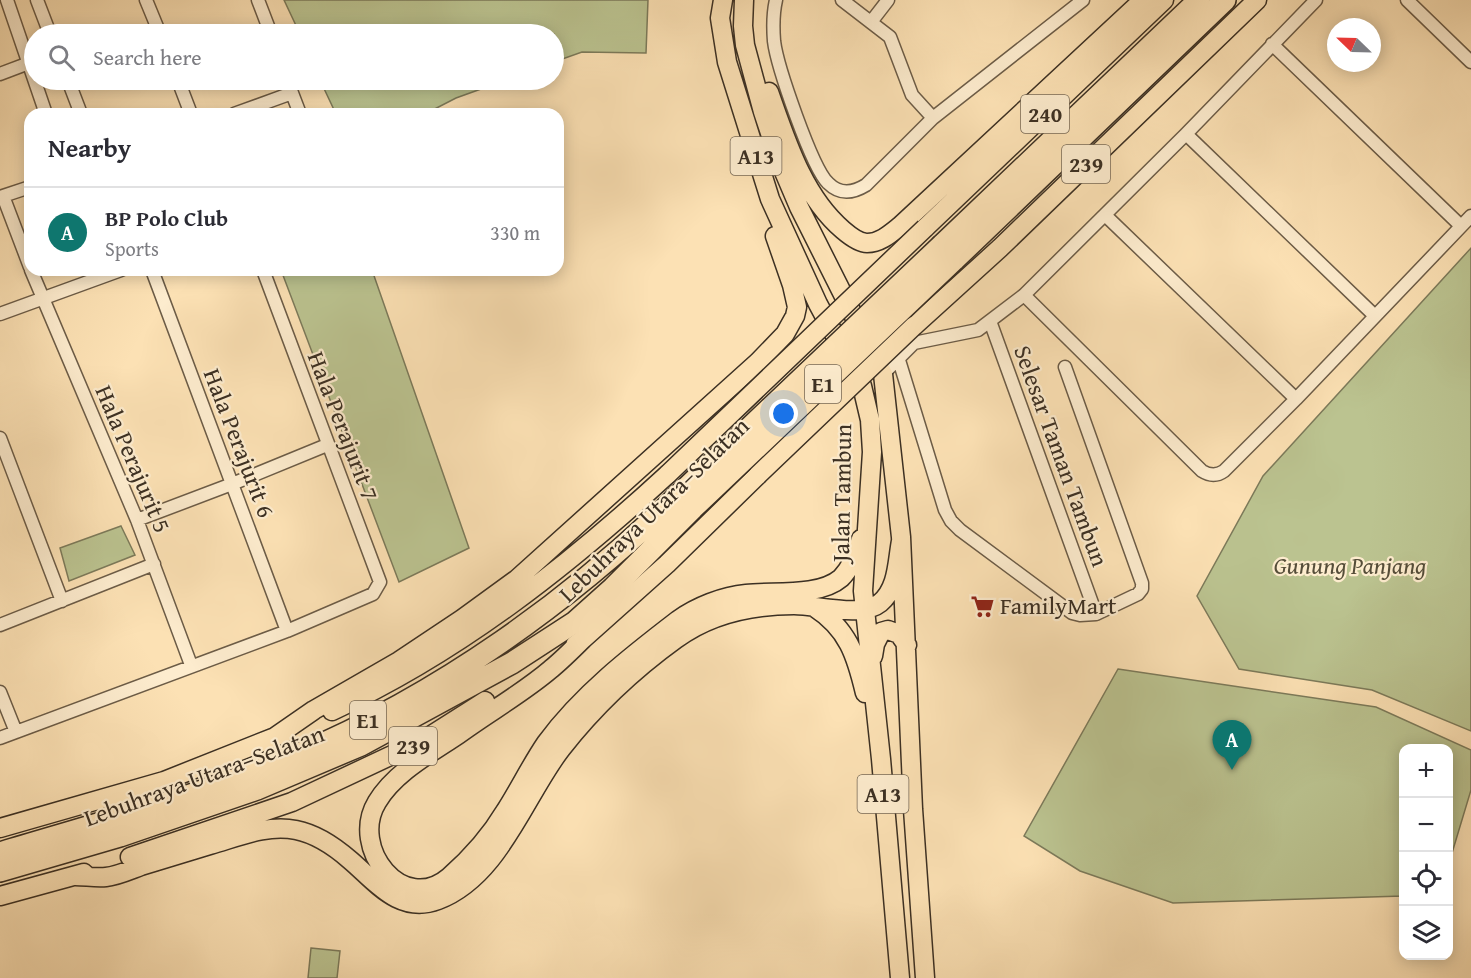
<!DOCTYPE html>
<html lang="en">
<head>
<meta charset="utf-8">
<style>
	body { margin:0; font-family:"Gentium Book Plus",serif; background:#f7f7f7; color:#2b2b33 }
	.controls { position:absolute; right:18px; bottom:18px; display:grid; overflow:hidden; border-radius:12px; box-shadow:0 3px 15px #0003 }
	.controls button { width:54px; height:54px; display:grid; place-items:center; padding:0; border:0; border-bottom:2px solid #e1e1e2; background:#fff; color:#2b2b33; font:30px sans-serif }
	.compass { position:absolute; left:1327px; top:18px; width:54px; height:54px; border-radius:50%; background:#fff; box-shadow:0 3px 15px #0003; rotate:293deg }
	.you { position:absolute; left:784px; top:414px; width:21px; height:21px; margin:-15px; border:4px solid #fff; border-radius:50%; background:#1a73e8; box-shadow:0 0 0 9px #1a73e833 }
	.badge { display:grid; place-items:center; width:39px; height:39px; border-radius:50%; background:#0f766e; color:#fff; font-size:20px; font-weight:700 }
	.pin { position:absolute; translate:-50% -50px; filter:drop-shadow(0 2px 3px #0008) }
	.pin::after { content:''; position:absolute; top:32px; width:21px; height:18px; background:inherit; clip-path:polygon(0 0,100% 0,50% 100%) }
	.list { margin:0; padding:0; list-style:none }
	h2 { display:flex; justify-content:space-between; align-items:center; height:78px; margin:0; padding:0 24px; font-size:26px }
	h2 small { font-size:20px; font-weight:400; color:#7c7c81 }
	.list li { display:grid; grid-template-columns:39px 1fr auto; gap:18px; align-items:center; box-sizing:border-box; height:90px; padding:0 24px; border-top:2px solid #e1e1e2 }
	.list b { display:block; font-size:22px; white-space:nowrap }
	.list p { margin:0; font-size:20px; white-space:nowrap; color:#7c7c81 }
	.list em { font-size:20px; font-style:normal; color:#7c7c81 }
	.icon { flex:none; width:33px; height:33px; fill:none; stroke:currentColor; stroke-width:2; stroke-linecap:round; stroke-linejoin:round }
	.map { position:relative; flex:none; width:1471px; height:978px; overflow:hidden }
	.search { position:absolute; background:#fff; box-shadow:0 3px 15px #0003; left:24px; top:24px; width:540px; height:66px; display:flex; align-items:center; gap:15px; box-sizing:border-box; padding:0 21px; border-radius:33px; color:#7c7c81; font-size:22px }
	.panel { position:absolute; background:#fff; box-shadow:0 3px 15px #0003; left:24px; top:108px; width:540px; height:168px; border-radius:18px }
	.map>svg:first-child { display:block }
	.green { fill:#bbc390; stroke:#7c7a5a; stroke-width:1.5 }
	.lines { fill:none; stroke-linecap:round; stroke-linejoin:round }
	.street-casing { stroke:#6c5c47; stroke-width:15 }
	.primary-casing { stroke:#3c3023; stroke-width:21 }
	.highway-casing { stroke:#3c3023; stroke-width:24 }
	.street { stroke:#fdecce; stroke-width:12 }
	.primary { stroke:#fce1b4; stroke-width:18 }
	.highway { stroke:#fce1b4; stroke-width:21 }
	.primary-bridge-casing { stroke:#3c3023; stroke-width:21; stroke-linecap:butt }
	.highway-bridge-casing { stroke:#3c3023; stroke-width:24; stroke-linecap:butt }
	.primary-bridge { stroke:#fce1b4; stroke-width:18 }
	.highway-bridge { stroke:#fce1b4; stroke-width:21 }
	.labels { text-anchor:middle; stroke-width:4.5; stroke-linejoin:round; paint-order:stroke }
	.shield { fill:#fdecce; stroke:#766856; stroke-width:1.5 }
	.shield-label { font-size:22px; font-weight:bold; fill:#3c3023 }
	.street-label { font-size:24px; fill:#3c3023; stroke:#fdecce }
	.park-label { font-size:24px; font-style:italic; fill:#554d39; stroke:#fdecce }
	.poi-label { font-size:24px; fill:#3c3023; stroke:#fdecce; text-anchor:start }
</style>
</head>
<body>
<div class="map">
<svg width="1471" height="978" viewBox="0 0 1471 978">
	<rect width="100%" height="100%" fill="#fce1b4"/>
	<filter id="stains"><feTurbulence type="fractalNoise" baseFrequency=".00333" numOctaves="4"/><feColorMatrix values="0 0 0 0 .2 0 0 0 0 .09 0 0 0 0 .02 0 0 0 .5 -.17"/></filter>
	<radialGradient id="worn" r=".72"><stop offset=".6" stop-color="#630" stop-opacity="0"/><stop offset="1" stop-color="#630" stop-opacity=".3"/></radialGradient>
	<path class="green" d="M284,0H648L646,53L582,52L554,62V34H300Z
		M320,80H506L456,98L425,114H336Z
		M1471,248V731L1372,690L1239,669L1197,596L1263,476Z
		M281,270H372L469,548L399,582Z
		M121,526L135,555L69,581L60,548Z
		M1118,669L1376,707L1471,750V790L1449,863L1448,748H1404L1403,896L1173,903L1080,871L1024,836Z
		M311,948L340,951L337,978H308Z"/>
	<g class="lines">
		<defs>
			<path id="street" d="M7,0L46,114
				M37,0L50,34
				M146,0L160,34
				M258,0L271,34
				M776,0C773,13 773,28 774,41C777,66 812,168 828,183C840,195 853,193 866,185L933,118L1083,0
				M842,0L890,37L912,95L933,118
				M1407,0L1471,62
				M871,22L888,0
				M1272,44L1461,226
				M0,74L29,63
				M68,80L81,114
				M178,80L191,114
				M287,80L300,114
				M234,114L292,93
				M1186,134L1375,316
				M3,196L30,267
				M0,197L30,187
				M1105,215L1296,399
				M31,270L137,520L191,665
				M152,270L287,631
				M1024,295L1202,471C1210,476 1217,476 1224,471L1296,399L1471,216
				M0,314L121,270
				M898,357L945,510L951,521L960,530L1072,613L1080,615L1096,614L990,321
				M1065,367L1142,583V589L1138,594L1096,614
				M883,374L914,343L978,330L1024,295L1186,134L1316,0
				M0,438L62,601
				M137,520L232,484L327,445
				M0,625L154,564
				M0,692L16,732
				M0,738L287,631L373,594L380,582L263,270"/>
			<path id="primary" d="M723,0L720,18L727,62L770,199L818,304L862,386L870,420L872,452L863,591L881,759L900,978
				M744,0L743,26L745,45L763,112L779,160L799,207L883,374L901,537L913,809L925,978
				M769,92C786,140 803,196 843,230C850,236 859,243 867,243C880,243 890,234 900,226L1143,0
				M925,228L1164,0
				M914,326L1000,248L1257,0
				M814,607C848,629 856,655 865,693
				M583,639C573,649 562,660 551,669C523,693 489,712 459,734C431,753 395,772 377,802C349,848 403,916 449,877C471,858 491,835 506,810C520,788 531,765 546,743C581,695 631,656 678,620C696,607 723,596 746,594C774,591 819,597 841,578C852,567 857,553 861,539
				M575,645L583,639L667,564L758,475
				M873,656L875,644L881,632L888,630L899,634L907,645
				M332,711C458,653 567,567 668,474
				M275,737L314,710L399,661L462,619L517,579L758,362L785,334L795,316L797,307L792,285L775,236
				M0,828L164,781L285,733
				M130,857L292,802L422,741L485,701
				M75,876C85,876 96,878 106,877C117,876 130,870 141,866C164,859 187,852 210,845C238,837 267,824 296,830C316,834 334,846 350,860C375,881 399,915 438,900C499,877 524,797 561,749C594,707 633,670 676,639C710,614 752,605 794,605C817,605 862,618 880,603C898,588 897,562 901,541
				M0,896L84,873"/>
			<path id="highway" d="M942,245L1199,0
				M954,260L1225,0
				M0,853C100,823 201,796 297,755C440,695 572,600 683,491
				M0,871L120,836L257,789L361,745L512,663L575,622L613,588L693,508"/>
		</defs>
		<use href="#street" class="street-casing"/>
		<use href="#primary" class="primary-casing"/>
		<use href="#highway" class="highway-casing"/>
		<use href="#street" class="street"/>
		<use href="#primary" class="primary"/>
		<use href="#highway" class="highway"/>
		<defs>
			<path id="primary-bridge" d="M668,474L925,228
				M758,475L914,326"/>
			<path id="highway-bridge" d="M683,491L942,245
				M693,508L954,260"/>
		</defs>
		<use href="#primary-bridge" class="primary-bridge-casing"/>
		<use href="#highway-bridge" class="highway-bridge-casing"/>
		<use href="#primary-bridge" class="primary-bridge"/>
		<use href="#highway-bridge" class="highway-bridge"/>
	</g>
	<defs>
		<symbol id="supermarket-bare" viewBox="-9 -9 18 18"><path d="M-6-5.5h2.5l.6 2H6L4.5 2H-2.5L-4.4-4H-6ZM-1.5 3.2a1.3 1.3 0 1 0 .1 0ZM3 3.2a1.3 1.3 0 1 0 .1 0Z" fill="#8f2418" stroke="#fdecce" stroke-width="2.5" paint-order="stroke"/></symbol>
	</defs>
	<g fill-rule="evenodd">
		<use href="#supermarket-bare" x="966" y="590" width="33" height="33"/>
	</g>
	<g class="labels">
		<g class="shield">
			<rect x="1021" y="95" width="48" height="38" rx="4.5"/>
			<rect x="730.5" y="137" width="51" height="38" rx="4.5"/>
			<rect x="1062" y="145" width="48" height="38" rx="4.5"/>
			<rect x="805" y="365" width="36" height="38" rx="4.5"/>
			<rect x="350" y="701" width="36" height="38" rx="4.5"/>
			<rect x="389" y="727" width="48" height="38" rx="4.5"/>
			<rect x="857.5" y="775" width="51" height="38" rx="4.5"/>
		</g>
		<g class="shield-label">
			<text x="1045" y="122">240</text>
			<text x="756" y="164">A13</text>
			<text x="1086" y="172">239</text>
			<text x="823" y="392">E1</text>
			<text x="368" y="728">E1</text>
			<text x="413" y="754">239</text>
			<text x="883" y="802">A13</text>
		</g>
		<g class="street-label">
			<text transform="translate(343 426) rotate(69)" y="8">Hala Perajurit 7</text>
			<text transform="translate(239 443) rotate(69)" y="8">Hala Perajurit 6</text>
			<text transform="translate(1061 456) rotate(70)" y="8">Selesar Taman Tambun</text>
			<text transform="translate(133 459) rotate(67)" y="8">Hala Perajurit 5</text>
			<text transform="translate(842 493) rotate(-89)" y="8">Jalan Tambun</text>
			<text transform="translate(654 510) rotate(-44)" y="8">Lebuhraya Utara–Selatan</text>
			<text transform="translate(204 776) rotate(-20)" y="8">Lebuhraya Utara–Selatan</text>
		</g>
		<g class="park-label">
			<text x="1350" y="574">Gunung Panjang</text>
		</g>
		<g class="poi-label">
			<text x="1000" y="614">FamilyMart</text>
		</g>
	</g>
	<rect width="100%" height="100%" filter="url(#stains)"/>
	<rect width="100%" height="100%" fill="url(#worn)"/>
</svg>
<div class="controls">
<button>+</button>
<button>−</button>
<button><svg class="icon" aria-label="locate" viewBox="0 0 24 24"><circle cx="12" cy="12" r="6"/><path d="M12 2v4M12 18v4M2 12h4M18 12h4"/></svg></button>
<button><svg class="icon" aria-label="layers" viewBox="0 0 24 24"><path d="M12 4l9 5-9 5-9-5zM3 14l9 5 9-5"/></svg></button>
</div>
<svg class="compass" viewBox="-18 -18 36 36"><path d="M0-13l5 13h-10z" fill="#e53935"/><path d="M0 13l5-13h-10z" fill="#7c7c81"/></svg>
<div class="you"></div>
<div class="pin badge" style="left:1232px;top:770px">A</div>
<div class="search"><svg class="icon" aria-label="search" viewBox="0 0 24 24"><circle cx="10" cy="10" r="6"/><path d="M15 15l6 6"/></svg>Search here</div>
<section class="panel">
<h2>Nearby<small></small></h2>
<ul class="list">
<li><span class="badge">A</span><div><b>BP Polo Club</b><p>Sports</p></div><em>330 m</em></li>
</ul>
</section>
</div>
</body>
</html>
